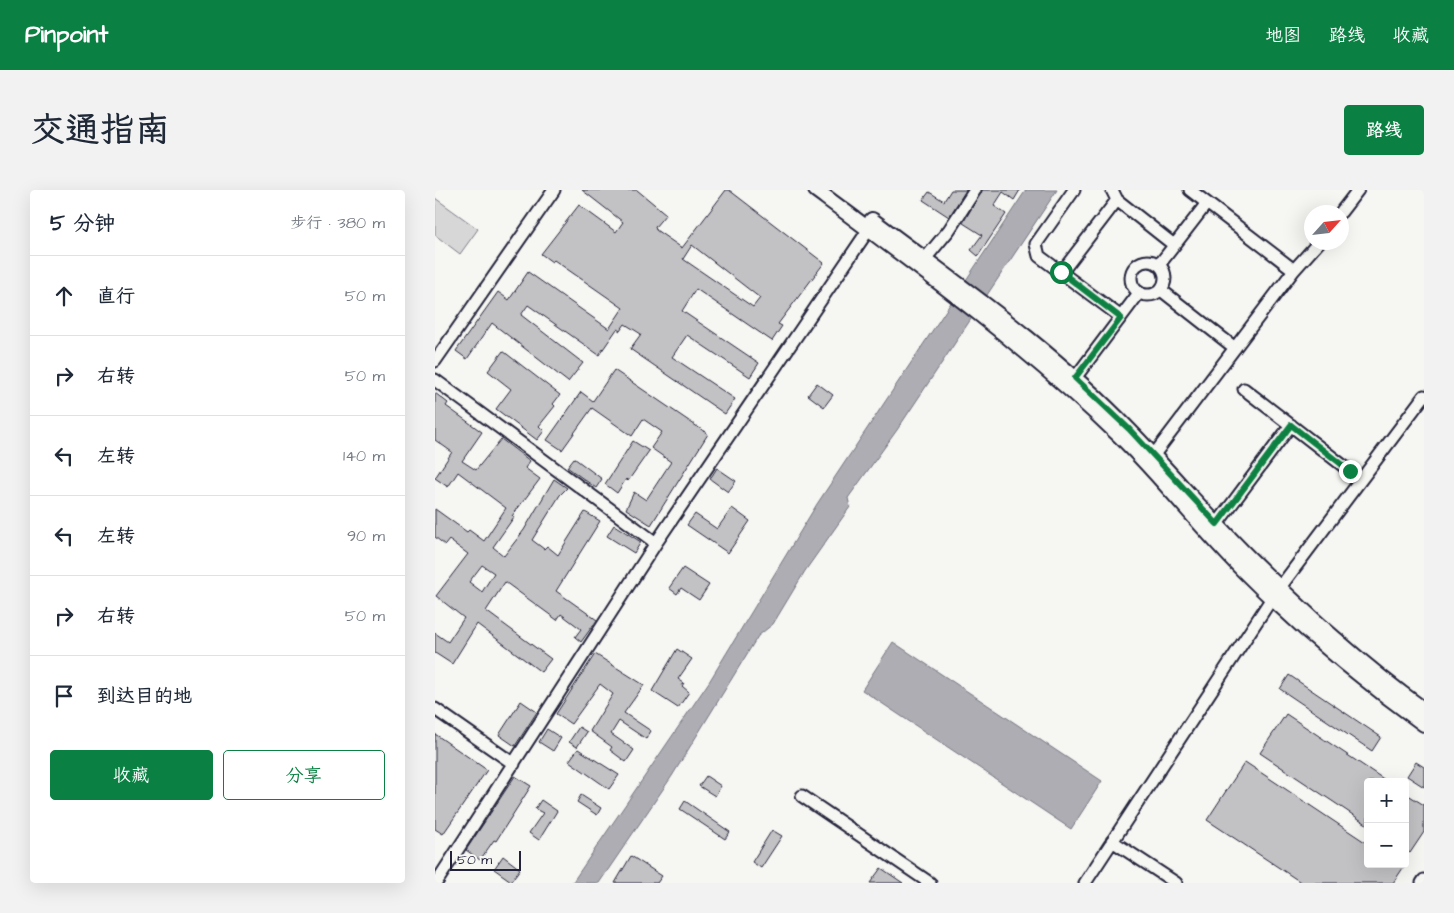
<!DOCTYPE html>
<html lang="zh">
<head>
<meta charset="utf-8">
<style>
	body { margin:0; font-family:"Architects Daughter","LXGW WenKai TC",sans-serif; background:#f2f2f3; color:#1f2937 }
	.controls { position:absolute; right:15px; bottom:15px; display:grid; overflow:hidden; border-radius:5px; box-shadow:0 5px 20px #0002 }
	.controls button { width:45px; height:45px; display:grid; place-items:center; padding:0; border:0; border-bottom:1px solid #e0e1e3; background:#fff; color:#1f2937; font:25px sans-serif }
	.compass { position:absolute; left:869px; top:15px; width:45px; height:45px; border-radius:50%; background:#fff; box-shadow:0 5px 20px #0002; rotate:63deg }
	.scale { position:absolute; left:15px; bottom:12px; width:71px; box-sizing:border-box; padding-left:5px; border:2px solid #22223b; border-top:0; font-size:14px; line-height:18px; white-space:nowrap; color:#22223b; -webkit-text-stroke:4px #f6f6f2; paint-order:stroke }
	.stop { position:absolute; width:15px; height:15px; margin:-11px; border:4px solid #0b8043; border-radius:50%; background:#fff }
	.stop.end { background:#0b8043; border-color:#fff; box-shadow:0 1px 5px #0008 }
	.list { margin:0; padding:0; list-style:none }
	h2 { display:flex; justify-content:space-between; align-items:center; height:65px; margin:0; padding:0 20px; font-size:21px }
	h2 small { font-size:16px; font-weight:400; color:#747a83 }
	.list li { display:grid; grid-template-columns:32px 1fr auto; gap:15px; align-items:center; box-sizing:border-box; height:80px; padding:0 20px; border-top:1px solid #e0e1e3 }
	.list b { display:block; font-size:19px; white-space:nowrap }
	.list em { font-size:16px; font-style:normal; color:#747a83 }
	.actions { display:flex; gap:10px; padding:15px 20px }
	.actions a { flex:1; padding:11px 0; border:1px solid #0b8043; border-radius:5px; text-align:center; font-size:18px; color:#0b8043 }
	.actions .main { background:#0b8043; color:#fff }
	.icon { flex:none; width:28px; height:28px; fill:none; stroke:currentColor; stroke-width:2; stroke-linecap:round; stroke-linejoin:round }
	.map { position:relative; flex:none; width:989px; height:693px; overflow:hidden; border-radius:5px }
	header { display:flex; align-items:center; gap:30px; box-sizing:border-box; height:70px; padding:0 25px; background:#0b8043; color:#fff }
	header strong { font-size:24px }
	nav { display:flex; gap:28px; margin-inline-start:auto; font-size:18px }
	.intro { display:flex; align-items:center; justify-content:space-between; box-sizing:border-box; height:120px; padding:0 30px }
	h1 { margin:0; font-size:35px }
	.button { padding:12px 22px; border-radius:5px; background:#0b8043; color:#fff; font-size:18px; font-weight:700 }
	main { display:flex; gap:30px; padding:0 30px }
	aside { flex:1; background:#fff; border-radius:5px; box-shadow:0 5px 20px #0002 }
	.map>svg:first-child { display:block }
	.green { fill:#d7d7d7; stroke:#7c7c89 }
	.water { fill:#adadb3; stroke:#757583 }
	.building { fill:#c2c2c4; stroke:#22223b; fill-rule:evenodd }
	.lines { fill:none; stroke-linecap:round; stroke-linejoin:round }
	.minor-casing { stroke:#22223b; stroke-width:15 }
	.major-casing { stroke:#22223b; stroke-width:18 }
	.minor { stroke:#f6f6f2; stroke-width:11 }
	.major { stroke:#f6f6f2; stroke-width:14 }
	.route { stroke:#0b8043; stroke-width:6 }
</style>
</head>
<body>
<header>
<strong>Pinpoint</strong>
<nav><a>地图</a><a>路线</a><a>收藏</a></nav>
</header>
<div class="intro"><h1>交通指南</h1><a class="button">路线</a></div>
<main>
<aside>
<h2>5 分钟<small>步行 · 380 m</small></h2>
<ul class="list">
<li><svg class="icon" aria-label="ahead" viewBox="0 0 24 24"><path d="M12 20V5M6 11l6-6 6 6"/></svg><div><b>直行</b></div><em>50 m</em></li>
<li><svg class="icon" aria-label="right" viewBox="0 0 24 24"><path d="M7 20v-9h11M14 6l5 5-5 5"/></svg><div><b>右转</b></div><em>50 m</em></li>
<li><svg class="icon" aria-label="left" viewBox="0 0 24 24"><path d="M17 20v-9H6M10 6l-5 5 5 5"/></svg><div><b>左转</b></div><em>140 m</em></li>
<li><svg class="icon" aria-label="left" viewBox="0 0 24 24"><path d="M17 20v-9H6M10 6l-5 5 5 5"/></svg><div><b>左转</b></div><em>90 m</em></li>
<li><svg class="icon" aria-label="right" viewBox="0 0 24 24"><path d="M7 20v-9h11M14 6l5 5-5 5"/></svg><div><b>右转</b></div><em>50 m</em></li>
<li><svg class="icon" aria-label="arrive" viewBox="0 0 24 24"><path d="M6 21V4h12l-3 4 3 4H6"/></svg><div><b>到达目的地</b></div></li>
</ul>
<div class="actions"><a class="main">收藏</a><a>分享</a></div>
</aside>
<div class="map">
<svg width="989" height="693" viewBox="0 0 989 693">
	<rect width="100%" height="100%" fill="#f6f6f2"/>
	<filter id="ink" filterUnits="userSpaceOnUse"><feTurbulence type="fractalNoise" baseFrequency=".02" numOctaves="2"/><feDisplacementMap in="SourceGraphic" scale="10" xChannelSelector="R" yChannelSelector="G"/><feConvolveMatrix kernelMatrix="1 2 1 2 8 2 1 2 1" color-interpolation-filters="sRGB"/></filter>
	<g filter="url(#ink)">
		<path class="green" d="M0,8L43,39L25,64L0,45Z"/>
		<path class="water" d="M591,0H622L462,240L413,308L415,317L370,381L338,434L323,446L237,586L164,693H137L274,492L382,314Z
			M458,452L667,591L636,639L427,500Z"/>
		<path class="building" d="M147,0H202L231,24L220,37L221,40L247,58L291,0H294L389,73L343,134L347,136L337,151L261,99L247,121L324,173L315,187L252,145L237,167L300,209L290,224L195,159L206,144L190,134L185,141L182,139L164,165L93,115L86,125L148,173L133,192L57,133L32,169L21,161L63,102L74,110L93,82L174,139L188,118L119,70L117,72L106,64L144,15L181,42L188,32ZM257,55L325,108L318,117L248,69Z
			M516,0H531L514,27L488,10L494,2L509,11Z
			M547,0H585L579,10L568,2L559,16L571,24L543,66L536,60L547,45L528,33Z
			M68,161L125,205L118,214L120,216L104,236L109,241L102,250L61,219L76,199L53,181Z
			M179,180L273,244L216,335L191,319L199,302L211,310L236,272L216,258L227,242L208,229L197,246L157,218L127,260L112,250L146,202L158,211Z
			M382,193L398,205L389,217L373,205Z
			M0,203L13,213L11,216L47,242L27,271L41,280L66,249L95,271L90,278L105,289L77,326L79,327L58,357L69,366L89,340L119,289L132,298L125,305L97,350L109,359L112,356L123,365L150,322L165,331L121,401L162,430L146,452L140,447L146,439L126,424L122,430L70,392L51,421L116,469L106,482L42,434L17,474L0,463V443L13,452L29,428L1,406L33,364L14,350L10,355L0,347V319L32,342L34,340L49,351L71,318L23,282L13,297L0,288L17,262L0,250ZM47,375L59,383L47,402L34,392Z
			M198,251L214,261L193,291L191,289L182,303L170,294Z
			M139,268L167,289L161,298L132,277Z
			M282,278L301,291L293,302L275,289Z
			M297,318L315,331L293,363L252,335L260,324L282,339Z
			M179,335L206,352L199,363L172,346Z
			M248,378L274,395L264,410L246,398L242,404L234,398Z
			M242,459L257,469L243,489L249,493L247,496L254,502L243,518L217,501Z
			M160,464L209,495L189,523L216,541L211,549L184,531L176,544L199,560L191,572L175,560L177,557L155,541L178,504L165,494L136,534L121,524Z
			M854,485L946,547L937,561L845,499Z
			M86,511L102,522L80,556L64,545Z
			M851,524L953,592H933V635L825,563Z
			M144,537L152,542L142,557L134,552Z
			M112,539L126,548L118,561L104,552Z
			M0,544L52,580L8,644L0,639Z
			M143,559L184,585L174,599L134,571Z
			M810,572L933,654V674H963L968,678L958,693H867L772,630Z
			M981,572L989,577V597L972,586Z
			M80,586L96,596L61,651L59,650L45,670L31,660Z
			M271,586L286,596L280,606L264,596Z
			M970,603L989,615V642L975,663L970,659Z
			M146,605L166,618L162,625L142,612Z
			M106,610L122,621L104,650L94,643L108,623L100,619Z
			M250,611L295,642L290,649L245,619Z
			M337,640L347,646L326,678L317,672Z
			M68,666L85,679L76,691L59,679Z
			M196,666L227,686L222,693H180Z
			M446,678L468,693H435Z"/>
		<g class="lines">
			<defs>
				<path id="minor" d="M639,0L601,54L604,66L686,127
					M755,0L859,80
					M682,10L739,55
					M906,22L923,0
					M490,69L514,40L540,0
					M696 88a17 17 0 1 1 34 0a17 17 0 1 1-34 0Z
					M724,75L772,13
					M626,83L682,10L677,0
					M726,100L800,158
					M0,171L119,0
					M640,188L704,103
					M0,190L221,353
					M809,199L915,281
					M718,266L859,80L884,52
					M782,334L856,235
					M0,519L79,574
					M367,606L495,693
					M677,651L741,693
					M1,693L221,353L434,39
					M650,693L837,408L989,206
					M987,693L989,690"/>
				<path id="major" d="M381,0C486,78 592,156 685,246C729,289 766,338 809,381C865,437 925,488 989,534
					M437,30C526,97 617,160 694,240C736,283 775,330 818,372C872,425 927,476 989,520"/>
			</defs>
			<use href="#minor" class="minor-casing"/>
			<use href="#major" class="major-casing"/>
			<use href="#minor" class="minor"/>
			<use href="#major" class="major"/>
		</g>
	</g>
	<g class="lines" filter="url(#ink)">
		<path class="route" d="M626,82L686,128L640,188L694,239L782,334L856,235L915,281"/>
	</g>
</svg>
<div class="controls">
<button>+</button>
<button>−</button>
</div>
<svg class="compass" viewBox="-18 -18 36 36"><path d="M0-13l5 13h-10z" fill="#e53935"/><path d="M0 13l5-13h-10z" fill="#747a83"/></svg>
<div class="scale">50 m</div>
<div class="stop" style="left:626px;top:82px"></div>
<div class="stop end" style="left:915px;top:281px"></div>
</div>
</main>
</body>
</html>
